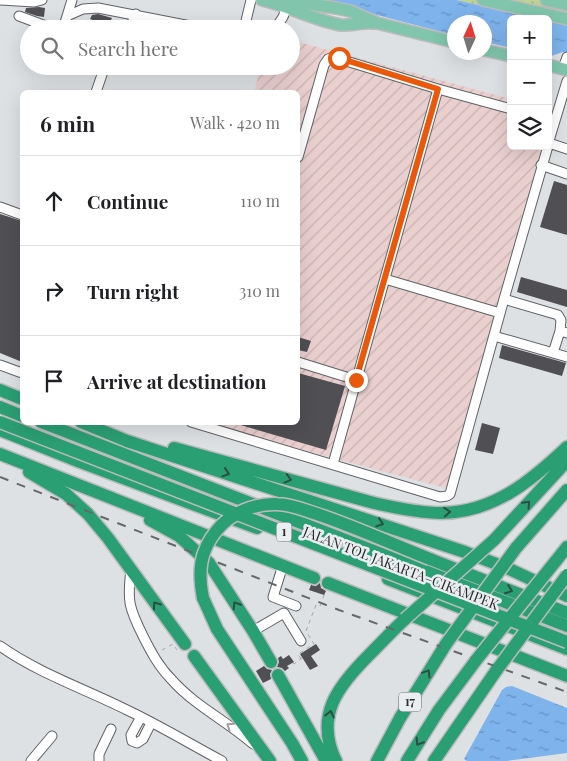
<!DOCTYPE html>
<html lang="en">
<head>
<meta charset="utf-8">
<style>
	body { margin:0; font-family:"Playfair Display",serif; background:#f6f6f6; color:#202124 }
	.controls { position:absolute; right:15px; top:15px; display:grid; overflow:hidden; border-radius:8px; box-shadow:0 5px 20px #0002 }
	.controls button { width:45px; height:45px; display:grid; place-items:center; padding:0; border:0; border-bottom:1px solid #e0e0e0; background:#fff; color:#202124; font:25px sans-serif }
	.compass { position:absolute; left:447px; top:15px; width:45px; height:45px; border-radius:50%; background:#fff; box-shadow:0 5px 20px #0002; rotate:4deg }
	.stop { position:absolute; width:15px; height:15px; margin:-11px; border:4px solid #ea580c; border-radius:50%; background:#fff }
	.stop.end { background:#ea580c; border-color:#fff; box-shadow:0 1px 5px #0008 }
	.list { margin:0; padding:0; list-style:none }
	h2 { display:flex; justify-content:space-between; align-items:center; height:65px; margin:0; padding:0 20px; font-size:21px }
	h2 small { font-size:16px; font-weight:400; color:#757577 }
	.list li { display:grid; grid-template-columns:32px 1fr auto; gap:15px; align-items:center; box-sizing:border-box; height:90px; padding:0 20px; border-top:1px solid #e0e0e0 }
	.list b { display:block; font-size:19px; white-space:nowrap }
	.list em { font-size:16px; font-style:normal; color:#757577 }
	.icon { flex:none; width:28px; height:28px; fill:none; stroke:currentColor; stroke-width:2; stroke-linecap:round; stroke-linejoin:round }
	.map { position:relative; flex:none; width:567px; height:761px; overflow:hidden }
	.search { position:absolute; background:#fff; box-shadow:0 5px 20px #0002; left:20px; top:20px; width:280px; height:55px; display:flex; align-items:center; gap:12px; box-sizing:border-box; padding:0 18px; border-radius:28px; color:#757577; font-size:19px }
	.panel { position:absolute; background:#fff; box-shadow:0 5px 20px #0002; left:20px; top:90px; width:280px; height:335px; border-radius:8px }
	.map>svg:first-child { display:block }
	.industrial { fill:url(#industrial-furrows) }
	.grass { fill:url(#grass-dots) }
	.water { fill:url(#water-ripples) }
	.building { fill:#504f53 }
	.lines { fill:none; stroke-linecap:round; stroke-linejoin:round }
	.minor-casing { stroke:#606265; stroke-width:11 }
	.major-casing { stroke:#bbbbbc; stroke-width:14 }
	.highway-casing { stroke:#bbbbbc; stroke-width:15 }
	.path { stroke:#a5a8aa; stroke-width:1; stroke-dasharray:4 4; stroke-linecap:butt }
	.minor { stroke:#fff; stroke-width:9 }
	.major { stroke:#80c5ac; stroke-width:11 }
	.highway { stroke:#2b9f74; stroke-width:12 }
	.rail { stroke:#666869; stroke-width:2; stroke-dasharray:9 9; stroke-linecap:butt }
	.highway-bridge-casing { stroke:#bbbbbc; stroke-width:15; stroke-linecap:butt }
	.highway-bridge { stroke:#2b9f74; stroke-width:12 }
	.oneway { stroke:#2b4e42 }
	.oneway2 { stroke:#a0a0a0 }
	.route { stroke:#ea580c; stroke-width:6 }
	.labels { text-anchor:middle; stroke-width:5; stroke-linejoin:round; paint-order:stroke }
	.shield { fill:#ebeef1; stroke:#656668; stroke-width:1 }
	.shield-label { font-size:12px; font-weight:bold; fill:#2b2c2d }
	.street-label { font-size:14px; fill:#2b2c2d; stroke:#ebeef1 }
</style>
</head>
<body>
<div class="map">
<svg width="567" height="761" viewBox="0 0 567 761">
	<defs>
		<pattern id="industrial-furrows" width="10" height="10" patternUnits="userSpaceOnUse" patternTransform="scale(1.25)"><rect width="10" height="10" fill="#eacfcf"/><path d="M-1 1l2-2M0 10L10 0M9 11l2-2" fill="none" stroke="#c9b2b2"/></pattern>
		<pattern id="grass-dots" width="8" height="8" patternUnits="userSpaceOnUse" patternTransform="scale(1.25)"><rect width="8" height="8" fill="#bdd392"/><path d="M2 2h.1M6 6h.1" fill="none" stroke="#a3b57e" stroke-width="1.8" stroke-linecap="round"/></pattern>
		<pattern id="water-ripples" width="26" height="14" patternUnits="userSpaceOnUse" patternTransform="scale(1.25)"><rect width="26" height="14" fill="#7eb3ec"/><path d="M2 4q2-2 4 0t4 0M15 11q2-2 4 0t4 0" fill="none" stroke="#6792c0"/></pattern>
	</defs>
	<rect width="100%" height="100%" fill="#dee1e4"/>
	<path class="industrial" d="M291,40L511,99V146H542L449,489L202,423L298,422V92H254L261,66H291Z"/>
	<path class="grass" d="M456,0H547L567,5V26L563,23Z"/>
	<path class="water" d="M319,0H456L542,19H511V48L485,42L484,22H454V35L373,14L361,9Z
		M548,20L563,24L567,26V52H563L548,57Z
		M512,686L567,708V753L507,761H467L464,759L502,690L506,687Z"/>
	<path class="building" d="M39,7L45,8L44,17L37,16L25,12L26,8Z
		M98,14L112,18L108,26L90,19L92,15Z
		M554,181L567,185V235L540,227Z
		M0,214L22,221V362L0,353Z
		M521,277L567,290V307L517,292Z
		M298,337L311,341L307,352L298,350Z
		M502,345L566,363L562,376L499,358Z
		M298,373L345,386L326,450L237,424V422H298Z
		M482,423L500,428L493,454L475,450Z
		M320,583L321,588L326,591L324,595L309,590L311,585L316,586Z
		M316,644L320,650L311,656L318,666L310,670L300,654Z
		M289,655L294,662L287,666L289,668L285,671L282,668L277,667L279,662L278,658L281,656L283,659Z
		M264,666L267,669L272,670L270,674L271,679L263,683L256,671Z"/>
	<g class="lines">
		<defs>
			<path id="minor" d="M0,0L34,2L42,0
				M19,16L54,29
				M67,16L83,9L98,8L206,29
				M63,29L72,0
				M126,29L132,23L136,14
				M244,29L251,0
				M275,29L283,17L288,4
				M563,69L567,57
				M96,92L105,66
				M549,143L567,149
				M548,144L567,81
				M298,157L324,65L328,59L333,57L438,89L511,109
				M541,165L567,174
				M0,207L22,215
				M385,279L500,313
				M504,299L558,315L561,320L560,331L567,333
				M494,336L567,357
				M553,353L560,331
				M298,362L356,380
				M0,365L22,373
				M191,422L440,497L447,496L450,494L504,299L548,146
				M333,464L438,89
				M283,565L273,597L296,606
				M131,570C127,601 129,608 143,636C151,652 159,667 172,680C195,706 227,721 253,744
				M253,631L284,613L301,641
				M0,646C38,673 85,689 127,710C159,725 190,744 222,761
				M141,717L131,735L132,741L137,743L143,739L151,723
				M31,761L52,736
				M99,761V754L111,729"/>
			<path id="major" d="M262,0C289,6 313,20 341,25C351,26 362,22 373,23
				M483,0L567,19
				M546,0L567,5
				M279,4L303,3L336,8L350,11L377,23L454,42
				M484,50L511,56
				M548,65L567,70"/>
			<path id="highway" d="M0,390L22,399
				M0,407L22,416
				M41,422L567,626
				M81,422L127,441L465,552L507,568L567,596
				M0,430L80,462L257,528
				M174,448L374,503C396,508 419,513 442,513C494,512 531,481 567,447
				M0,454L314,578
				M29,472L66,494L88,514L108,538L185,644
				M150,520L179,536L209,563L253,631L271,662
				M494,540L567,461
				M516,548L567,490
				M430,559L567,613
				M555,562L567,547
				M388,579L567,649
				M328,583L567,676
				M203,598L217,629L292,743L302,761
				M194,656L270,761
				M278,675L326,761
				M336,761C314,716 338,686 369,655C381,643 392,631 405,619
				M377,761L400,718L446,644
				M407,761L439,710L477,659
				M434,761L498,668"/>
		</defs>
		<use href="#minor" class="minor-casing"/>
		<use href="#major" class="major-casing"/>
		<use href="#highway" class="highway-casing"/>
		<path class="path" d="M162,650L173,644L177,650
			M301,659L298,654L314,644L306,631L316,605L320,606L324,595
			M293,663L294,664L302,658"/>
		<use href="#minor" class="minor"/>
		<use href="#major" class="major"/>
		<use href="#highway" class="highway"/>
		<path class="rail" d="M0,477L339,610L567,692"/>
		<defs>
			<path id="highway-bridge" d="M0,422L567,642
				M203,598C198,572 199,552 217,530C231,513 255,503 277,504C289,504 302,509 314,513C354,526 392,544 430,559
				M405,619L494,540
				M446,644L516,548
				M477,659L555,562
				M499,667L567,575"/>
		</defs>
		<use href="#highway-bridge" class="highway-bridge-casing"/>
		<use href="#highway-bridge" class="highway-bridge"/>
	</g>
	<defs><path id="oneway-chevron" d="M-2-3.5L2.5 0L-2 3.5" fill="none" stroke-width="1.6" stroke-linecap="round" stroke-linejoin="round" transform="scale(1.25)"/></defs>
	<g class="oneway">
		<use href="#oneway-chevron" transform="translate(226 473) rotate(18)"/>
		<use href="#oneway-chevron" transform="translate(288 479) rotate(15)"/>
		<use href="#oneway-chevron" transform="translate(527 504) rotate(-47)"/>
		<use href="#oneway-chevron" transform="translate(447 512) rotate(-4)"/>
		<use href="#oneway-chevron" transform="translate(380 523) rotate(18)"/>
		<use href="#oneway-chevron" transform="translate(509 590) rotate(21)"/>
		<use href="#oneway-chevron" transform="translate(156 605) rotate(-126)"/>
		<use href="#oneway-chevron" transform="translate(236 605) rotate(-122)"/>
		<use href="#oneway-chevron" transform="translate(427 673) rotate(-59)"/>
		<use href="#oneway-chevron" transform="translate(330 714) rotate(-78)"/>
		<use href="#oneway-chevron" transform="translate(419 742) rotate(122)"/>
	</g>
	<use class="oneway2" href="#oneway-chevron" transform="translate(230 726) rotate(-145)"/>
	<g class="lines">
		<path class="route" d="M339,58L438,89L356,380"/>
	</g>
	<g class="labels">
		<g class="shield">
			<rect x="276.5" y="522.5" width="15" height="19" rx="4"/>
			<rect x="399" y="692.5" width="22" height="19" rx="4"/>
		</g>
		<g class="shield-label">
			<text x="284" y="536">1</text>
			<text x="410" y="706">17</text>
		</g>
		<g class="street-label">
			<text transform="translate(401 568) rotate(21)" y="5">JALAN TOL JAKARTA–CIKAMPEK</text>
		</g>
	</g>
</svg>
<div class="controls">
<button>+</button>
<button>−</button>
<button><svg class="icon" aria-label="layers" viewBox="0 0 24 24"><path d="M12 4l9 5-9 5-9-5zM3 14l9 5 9-5"/></svg></button>
</div>
<svg class="compass" viewBox="-18 -18 36 36"><path d="M0-13l5 13h-10z" fill="#e53935"/><path d="M0 13l5-13h-10z" fill="#757577"/></svg>
<div class="stop" style="left:339px;top:58px"></div>
<div class="stop end" style="left:356px;top:380px"></div>
<div class="search"><svg class="icon" aria-label="search" viewBox="0 0 24 24"><circle cx="10" cy="10" r="6"/><path d="M15 15l6 6"/></svg>Search here</div>
<section class="panel">
<h2>6 min<small>Walk · 420 m</small></h2>
<ul class="list">
<li><svg class="icon" aria-label="ahead" viewBox="0 0 24 24"><path d="M12 20V5M6 11l6-6 6 6"/></svg><div><b>Continue</b></div><em>110 m</em></li>
<li><svg class="icon" aria-label="right" viewBox="0 0 24 24"><path d="M7 20v-9h11M14 6l5 5-5 5"/></svg><div><b>Turn right</b></div><em>310 m</em></li>
<li><svg class="icon" aria-label="arrive" viewBox="0 0 24 24"><path d="M6 21V4h12l-3 4 3 4H6"/></svg><div><b>Arrive at destination</b></div></li>
</ul>
</section>
</div>
</body>
</html>
